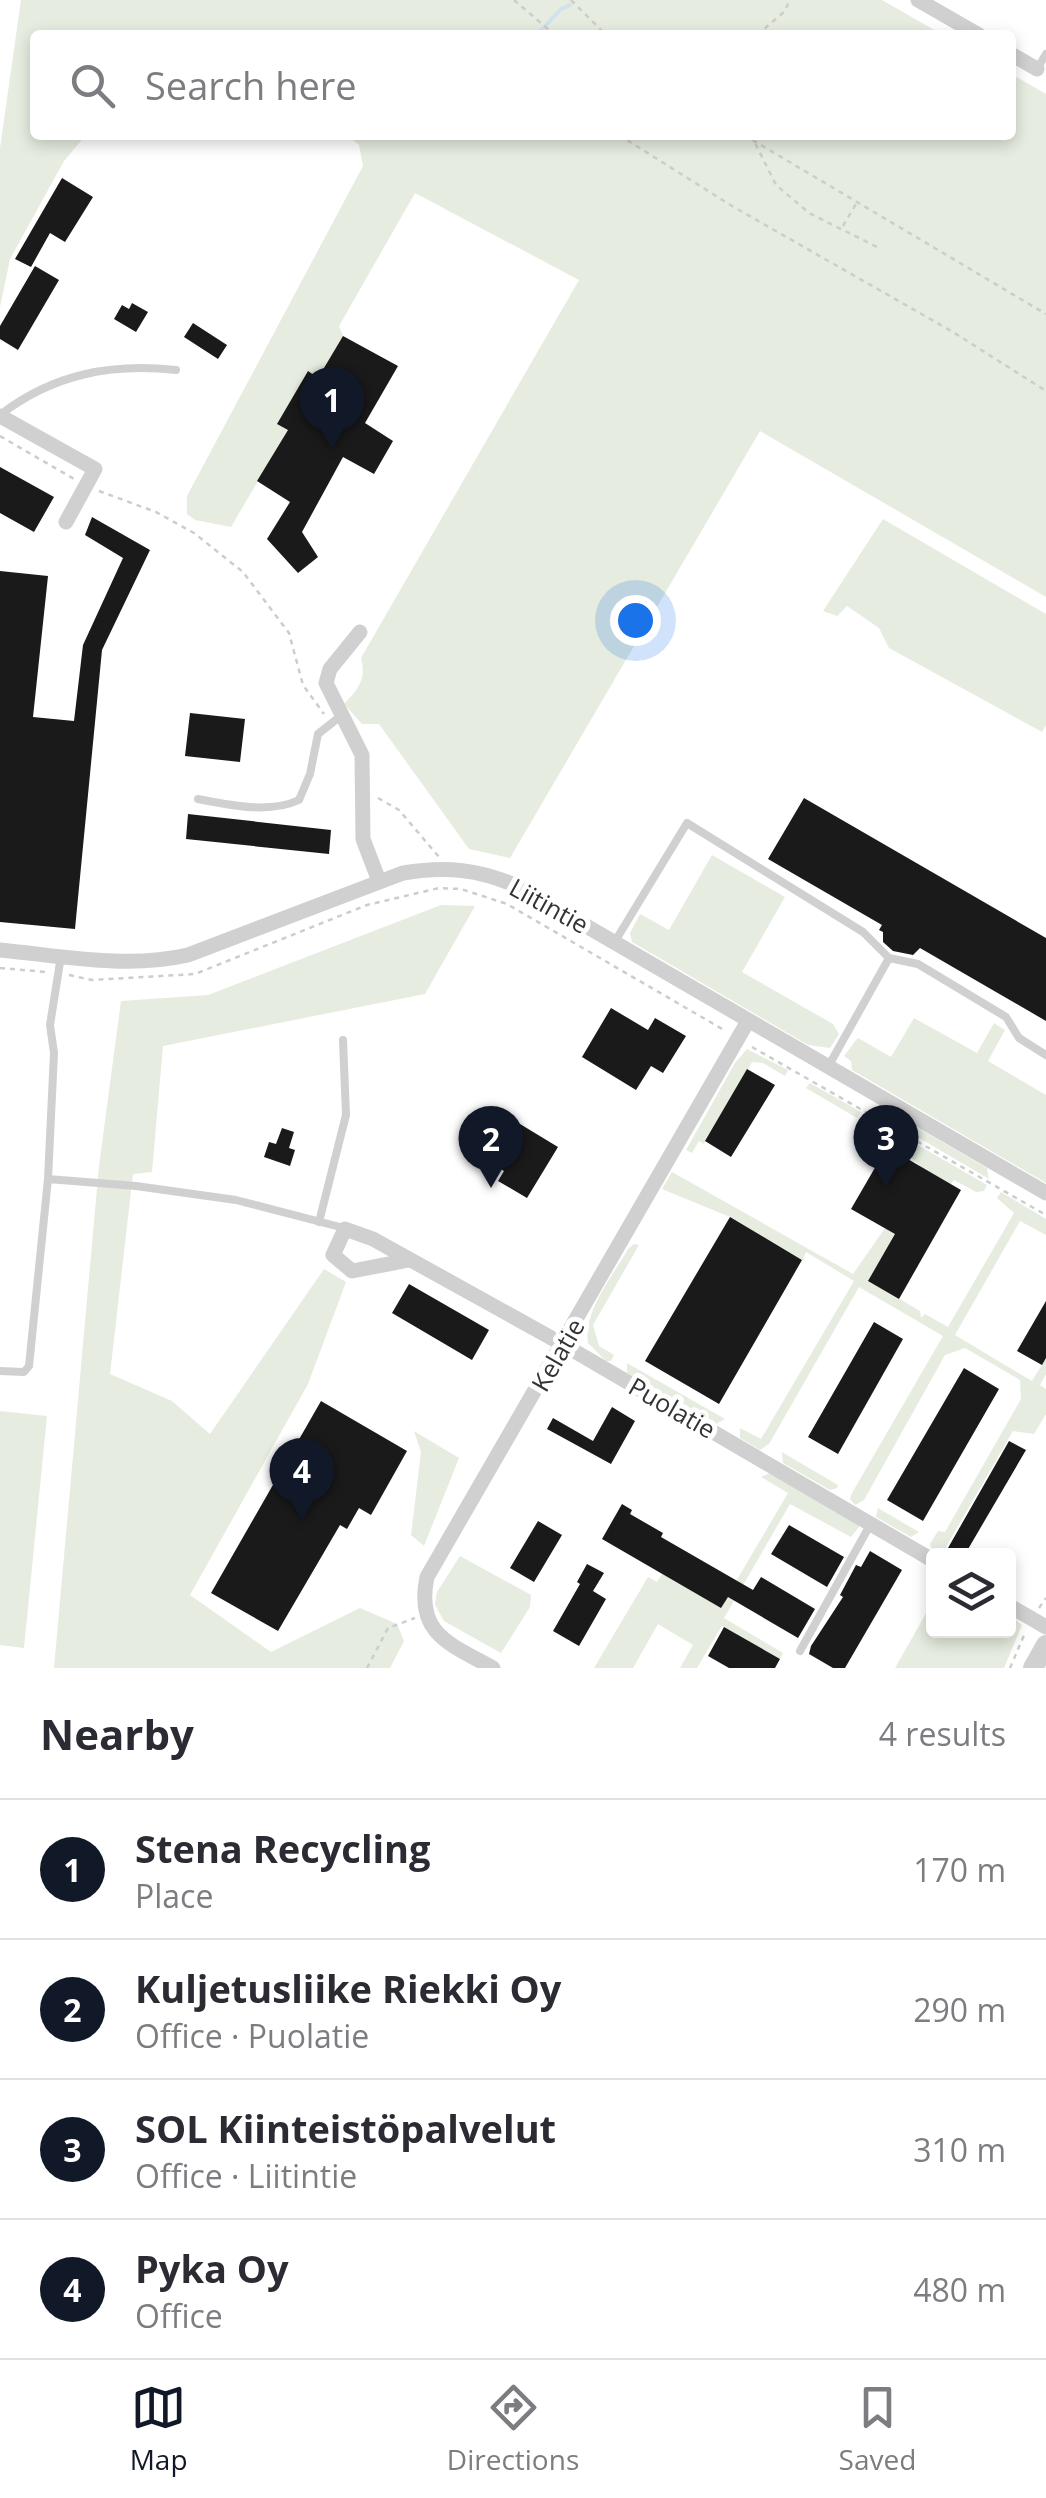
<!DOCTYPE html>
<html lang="en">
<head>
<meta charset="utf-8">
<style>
	body { margin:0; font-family:"Open Sans",sans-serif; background:#f7f7f7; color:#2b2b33 }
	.controls { position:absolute; right:30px; bottom:30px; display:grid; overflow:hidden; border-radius:10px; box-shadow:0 5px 15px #0003 }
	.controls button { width:90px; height:90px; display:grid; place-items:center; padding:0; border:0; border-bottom:2px solid #e1e1e2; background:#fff; color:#2b2b33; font:50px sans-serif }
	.you { position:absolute; left:635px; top:620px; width:35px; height:35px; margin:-25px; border:8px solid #fff; border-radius:50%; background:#1a73e8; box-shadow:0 0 0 15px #1a73e833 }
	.badge { display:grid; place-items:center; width:65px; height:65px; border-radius:50%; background:#111827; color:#fff; font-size:32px; font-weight:700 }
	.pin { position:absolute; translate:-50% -82px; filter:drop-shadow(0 2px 5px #0008) }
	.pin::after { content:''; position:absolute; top:52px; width:35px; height:30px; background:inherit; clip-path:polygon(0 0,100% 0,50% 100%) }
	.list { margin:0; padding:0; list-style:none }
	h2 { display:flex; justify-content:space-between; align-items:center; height:130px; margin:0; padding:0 40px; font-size:42px }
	h2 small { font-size:32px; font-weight:400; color:#7c7c81 }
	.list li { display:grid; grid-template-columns:65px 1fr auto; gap:30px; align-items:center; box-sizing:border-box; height:140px; padding:0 40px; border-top:2px solid #e1e1e2 }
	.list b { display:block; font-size:38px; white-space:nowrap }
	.list p { margin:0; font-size:32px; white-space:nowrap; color:#7c7c81 }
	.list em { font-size:32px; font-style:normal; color:#7c7c81 }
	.icon { flex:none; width:55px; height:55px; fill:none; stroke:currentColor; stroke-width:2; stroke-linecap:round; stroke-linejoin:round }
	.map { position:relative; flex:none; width:1046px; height:1668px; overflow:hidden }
	.search { position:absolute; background:#fff; box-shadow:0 5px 15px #0003; left:30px; right:30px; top:30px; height:110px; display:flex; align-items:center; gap:25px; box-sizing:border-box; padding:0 35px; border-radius:10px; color:#7c7c81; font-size:38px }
	.sheet { height:690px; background:#fff }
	nav { display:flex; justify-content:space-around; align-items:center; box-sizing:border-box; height:140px; border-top:2px solid #e1e1e2; background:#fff; font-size:28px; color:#7c7c81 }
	nav a { display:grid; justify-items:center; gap:5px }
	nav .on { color:#111827 }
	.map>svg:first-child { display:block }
	.green { fill:#e6ecdf }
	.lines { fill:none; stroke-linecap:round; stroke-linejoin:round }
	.stream { stroke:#cfe2ee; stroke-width:4 }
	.building { fill:#1a1a1a }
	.path { stroke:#cdcdcd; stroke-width:2.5; stroke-dasharray:5 5; stroke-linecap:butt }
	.service { stroke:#d0d0d0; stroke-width:8 }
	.minor { stroke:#d0d0d0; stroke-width:15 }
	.tertiary { stroke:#d0d0d0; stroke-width:20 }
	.labels { text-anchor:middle; stroke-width:10; stroke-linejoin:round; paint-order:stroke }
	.street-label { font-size:25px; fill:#333; stroke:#fff }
</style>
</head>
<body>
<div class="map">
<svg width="1046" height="1668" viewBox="0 0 1046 1668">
	<rect width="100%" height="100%" fill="#fff"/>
	<path class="green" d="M21,0H882L943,35H35V135H86L64,161L10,259L0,307V148Z
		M1011,74L1046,94V597L760,431L510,858L469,849L379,724H362L344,704C358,689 367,679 361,658L579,280L415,193L339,326L343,336L318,378L307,372L278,423L288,430L231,527L195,520L187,514V496L363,166L359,145L347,135H1011Z
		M883,519L1046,614V725L1042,732L889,648L879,628L847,606L837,616L823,611Z
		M712,855L785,897L742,972L833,1024L839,1034L830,1048L808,1045L632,942L630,933L640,914L669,930Z
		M441,905L475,906L425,994L163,1046L152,1172L133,1174L110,1374L172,1401L210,1434L324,1269L346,1282L308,1384L190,1595L271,1652L360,1608L397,1624L404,1641L390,1668H54L99,1166L121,1001L208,995Z
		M914,1018L977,1053L994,1023L1005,1030L988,1061L1046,1095V1183L852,1070L851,1061L844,1056L856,1040L858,1038L891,1057Z
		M747,1049L788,1070L785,1076L763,1063L752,1062L704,1144L699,1141L692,1153L686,1150L735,1063Z
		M810,1083L861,1112L857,1118L806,1088Z
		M890,1116L901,1118L987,1168L989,1179L889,1120Z
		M880,1123L987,1185L984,1191L976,1192L954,1180L869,1281L920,1311L921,1318L925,1314L948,1327L1014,1213L997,1198L1001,1192L1046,1219V1235L1020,1221L955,1335L1032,1381L1046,1358V1374L1040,1385L1046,1389V1414L1034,1434L1013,1431L946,1547L951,1555H943L931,1548L930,1544L938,1531L945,1532L1021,1399L1020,1380L965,1348L945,1355L864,1500L855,1505L850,1499L852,1493L943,1336L859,1287L769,1444L760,1450L740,1438V1428L761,1439L854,1281L806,1252L803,1260L730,1217L662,1189L672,1172L853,1274L885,1228L920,1166L891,1137L877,1129Z
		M634,1244L639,1245L593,1325L599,1346L614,1355L611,1361H606L588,1343C583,1311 613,1276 628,1249Z
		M627,1363L725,1419L716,1424L627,1373Z
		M0,1411L47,1416L24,1648L0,1645Z
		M414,1431L459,1458L424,1546L411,1535L421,1452Z
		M782,1452L838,1485L837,1488L830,1490L783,1463Z
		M770,1473L859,1524V1527L851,1537L790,1504L724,1618L783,1653L780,1659L722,1626L697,1668H680L693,1645L658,1624L633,1668H594L648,1577L657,1582L662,1574L721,1607L788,1493L761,1477Z
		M878,1508L919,1532L911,1537L876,1517Z
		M460,1556L531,1595L530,1607L501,1653L444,1621L435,1605L437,1592Z
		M933,1601L934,1630H1008L1009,1615L1022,1625L1004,1668H895Z"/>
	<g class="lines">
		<path class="stream" d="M537,35L561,9L570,5"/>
	</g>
	<path class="building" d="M62,178L93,197L65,242L50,233L31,267L15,259Z
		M35,266L59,280L18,350L0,339V326Z
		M132,303L148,312L136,332L114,319L122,305L129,309Z
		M193,323L227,345L218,359L184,337Z
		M343,336L398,366L365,423L393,441L374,474L343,457L302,532L318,557L298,573L267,539L290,502L257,481L288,430L277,424L308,371L318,378Z
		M0,467L54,497L34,532L0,513Z
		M92,517L150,550L102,650L75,929L0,922V571L48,576L33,717L74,721L83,645L123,558L85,535Z
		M190,713L245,719L240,762L185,756Z
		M804,798L1046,938V1021L920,948L913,955L893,951L883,942V932L879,930L882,925L768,859Z
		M188,814L331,830L329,854L186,839Z
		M611,1008L648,1030L655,1018L686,1036L663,1073L651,1066L636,1090L582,1057Z
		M747,1069L775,1085L731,1157L705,1141Z
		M492,1107L558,1147L527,1198L498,1181L504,1171L467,1148Z
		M282,1128L294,1132L289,1148L295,1150L290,1166L264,1157L269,1142L276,1144Z
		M887,1147L961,1190L899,1299L868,1281L895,1234L851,1209Z
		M730,1217L802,1260L719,1404L645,1361Z
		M409,1284L489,1330L472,1360L392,1313Z
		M1046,1301V1358L1042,1365L1017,1351Z
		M874,1322L903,1339L838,1454L808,1437Z
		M964,1368L999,1389L923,1521L887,1500Z
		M321,1401L407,1451L371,1515L359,1508L347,1529L340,1525L278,1631L211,1593Z
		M612,1407L635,1421L611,1464L547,1429L553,1418L593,1441Z
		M1009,1441L1026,1450L964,1556H961L948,1548Z
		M622,1504L632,1510L630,1514L663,1533L661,1537L753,1590L761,1577L815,1609L798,1638L728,1597L721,1608L602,1539Z
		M538,1521L562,1535L534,1582L510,1568Z
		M789,1525L844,1557L827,1587L771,1554Z
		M870,1551L902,1570L845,1668H833L809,1654L811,1646L843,1597L840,1595L856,1565L861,1567Z
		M587,1564L604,1573L593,1591L606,1599L579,1646L553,1631L580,1584L577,1582Z
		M724,1627L780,1659L775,1668H729L708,1656Z"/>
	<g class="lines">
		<path class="path" d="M514,0L555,35
			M571,0L606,35
			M757,35L784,12L790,0
			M619,135L732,206L953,332L1046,391
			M744,135L1046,314
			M751,135L776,185L809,213L879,248
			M843,226L856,204
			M0,436L74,479
			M99,491L156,512L194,533L243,572L289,633L303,685L324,714
			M378,798L399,810L439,857
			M0,968L46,972
			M69,975L92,980L195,974L367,905L439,888L461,889L507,904L724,1030
			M752,1047L1046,1215
			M1039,1608L1046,1598
			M367,1668L388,1628L415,1618
			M1010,1668L1025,1633"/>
		<path class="service" d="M1037,69L1046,54
			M0,415C53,374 111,363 176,370
			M198,799C229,805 269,814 299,800L310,774L318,734L342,715
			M614,943L687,823L863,932L889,958L828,1067
			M889,958L918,964L1006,1017L1019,1038L1046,1055
			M48,1179L136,1186L236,1200L344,1228
			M319,1222L346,1115L343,1040
			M0,1371L24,1372L29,1366L48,1179L54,1053L50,1025L61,956
			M800,1651L870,1525"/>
		<path class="minor" d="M918,0L979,35
			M1011,54L1037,69
			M0,416L95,469L66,522
			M360,632L330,669L326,683L362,755L363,839L379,881
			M0,950C62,956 127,969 188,955L403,873C446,866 479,869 519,887L1046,1193
			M409,1260L352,1271L333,1255L345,1229L373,1239L564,1345L934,1561
			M1008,1605L1046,1627
			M493,1668C450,1644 415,1634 427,1577L748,1021"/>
		<path class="tertiary" d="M1033,1668L1046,1645"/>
	</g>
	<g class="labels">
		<g class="street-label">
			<text transform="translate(549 906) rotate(29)" y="9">Liitintie</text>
			<text transform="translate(558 1355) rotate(-60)" y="9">Kelatie</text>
			<text transform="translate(672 1408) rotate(30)" y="9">Puolatie</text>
		</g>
	</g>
</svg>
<div class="controls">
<button><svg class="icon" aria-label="layers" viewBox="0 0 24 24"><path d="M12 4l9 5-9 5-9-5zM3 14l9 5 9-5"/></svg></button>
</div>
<div class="you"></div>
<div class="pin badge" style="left:332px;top:449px">1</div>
<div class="pin badge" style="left:491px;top:1188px">2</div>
<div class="pin badge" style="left:886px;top:1187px">3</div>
<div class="pin badge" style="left:302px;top:1520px">4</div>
<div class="search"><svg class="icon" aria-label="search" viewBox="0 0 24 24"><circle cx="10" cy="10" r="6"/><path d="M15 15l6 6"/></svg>Search here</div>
</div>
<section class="sheet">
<h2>Nearby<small>4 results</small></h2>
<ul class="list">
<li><span class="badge">1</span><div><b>Stena Recycling</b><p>Place</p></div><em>170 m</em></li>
<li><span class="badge">2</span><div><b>Kuljetusliike Riekki Oy</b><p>Office · Puolatie</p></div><em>290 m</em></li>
<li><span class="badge">3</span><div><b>SOL Kiinteistöpalvelut</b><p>Office · Liitintie</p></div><em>310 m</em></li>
<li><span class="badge">4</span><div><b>Pyka Oy</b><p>Office</p></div><em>480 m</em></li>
</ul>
</section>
<nav>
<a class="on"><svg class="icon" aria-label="map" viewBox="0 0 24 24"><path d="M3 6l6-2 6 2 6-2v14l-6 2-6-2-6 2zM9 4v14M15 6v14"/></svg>Map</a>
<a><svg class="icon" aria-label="directions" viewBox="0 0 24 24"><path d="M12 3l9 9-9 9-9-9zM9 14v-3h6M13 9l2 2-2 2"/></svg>Directions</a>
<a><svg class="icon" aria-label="saved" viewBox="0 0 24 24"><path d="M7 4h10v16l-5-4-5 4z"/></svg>Saved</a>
</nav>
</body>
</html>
